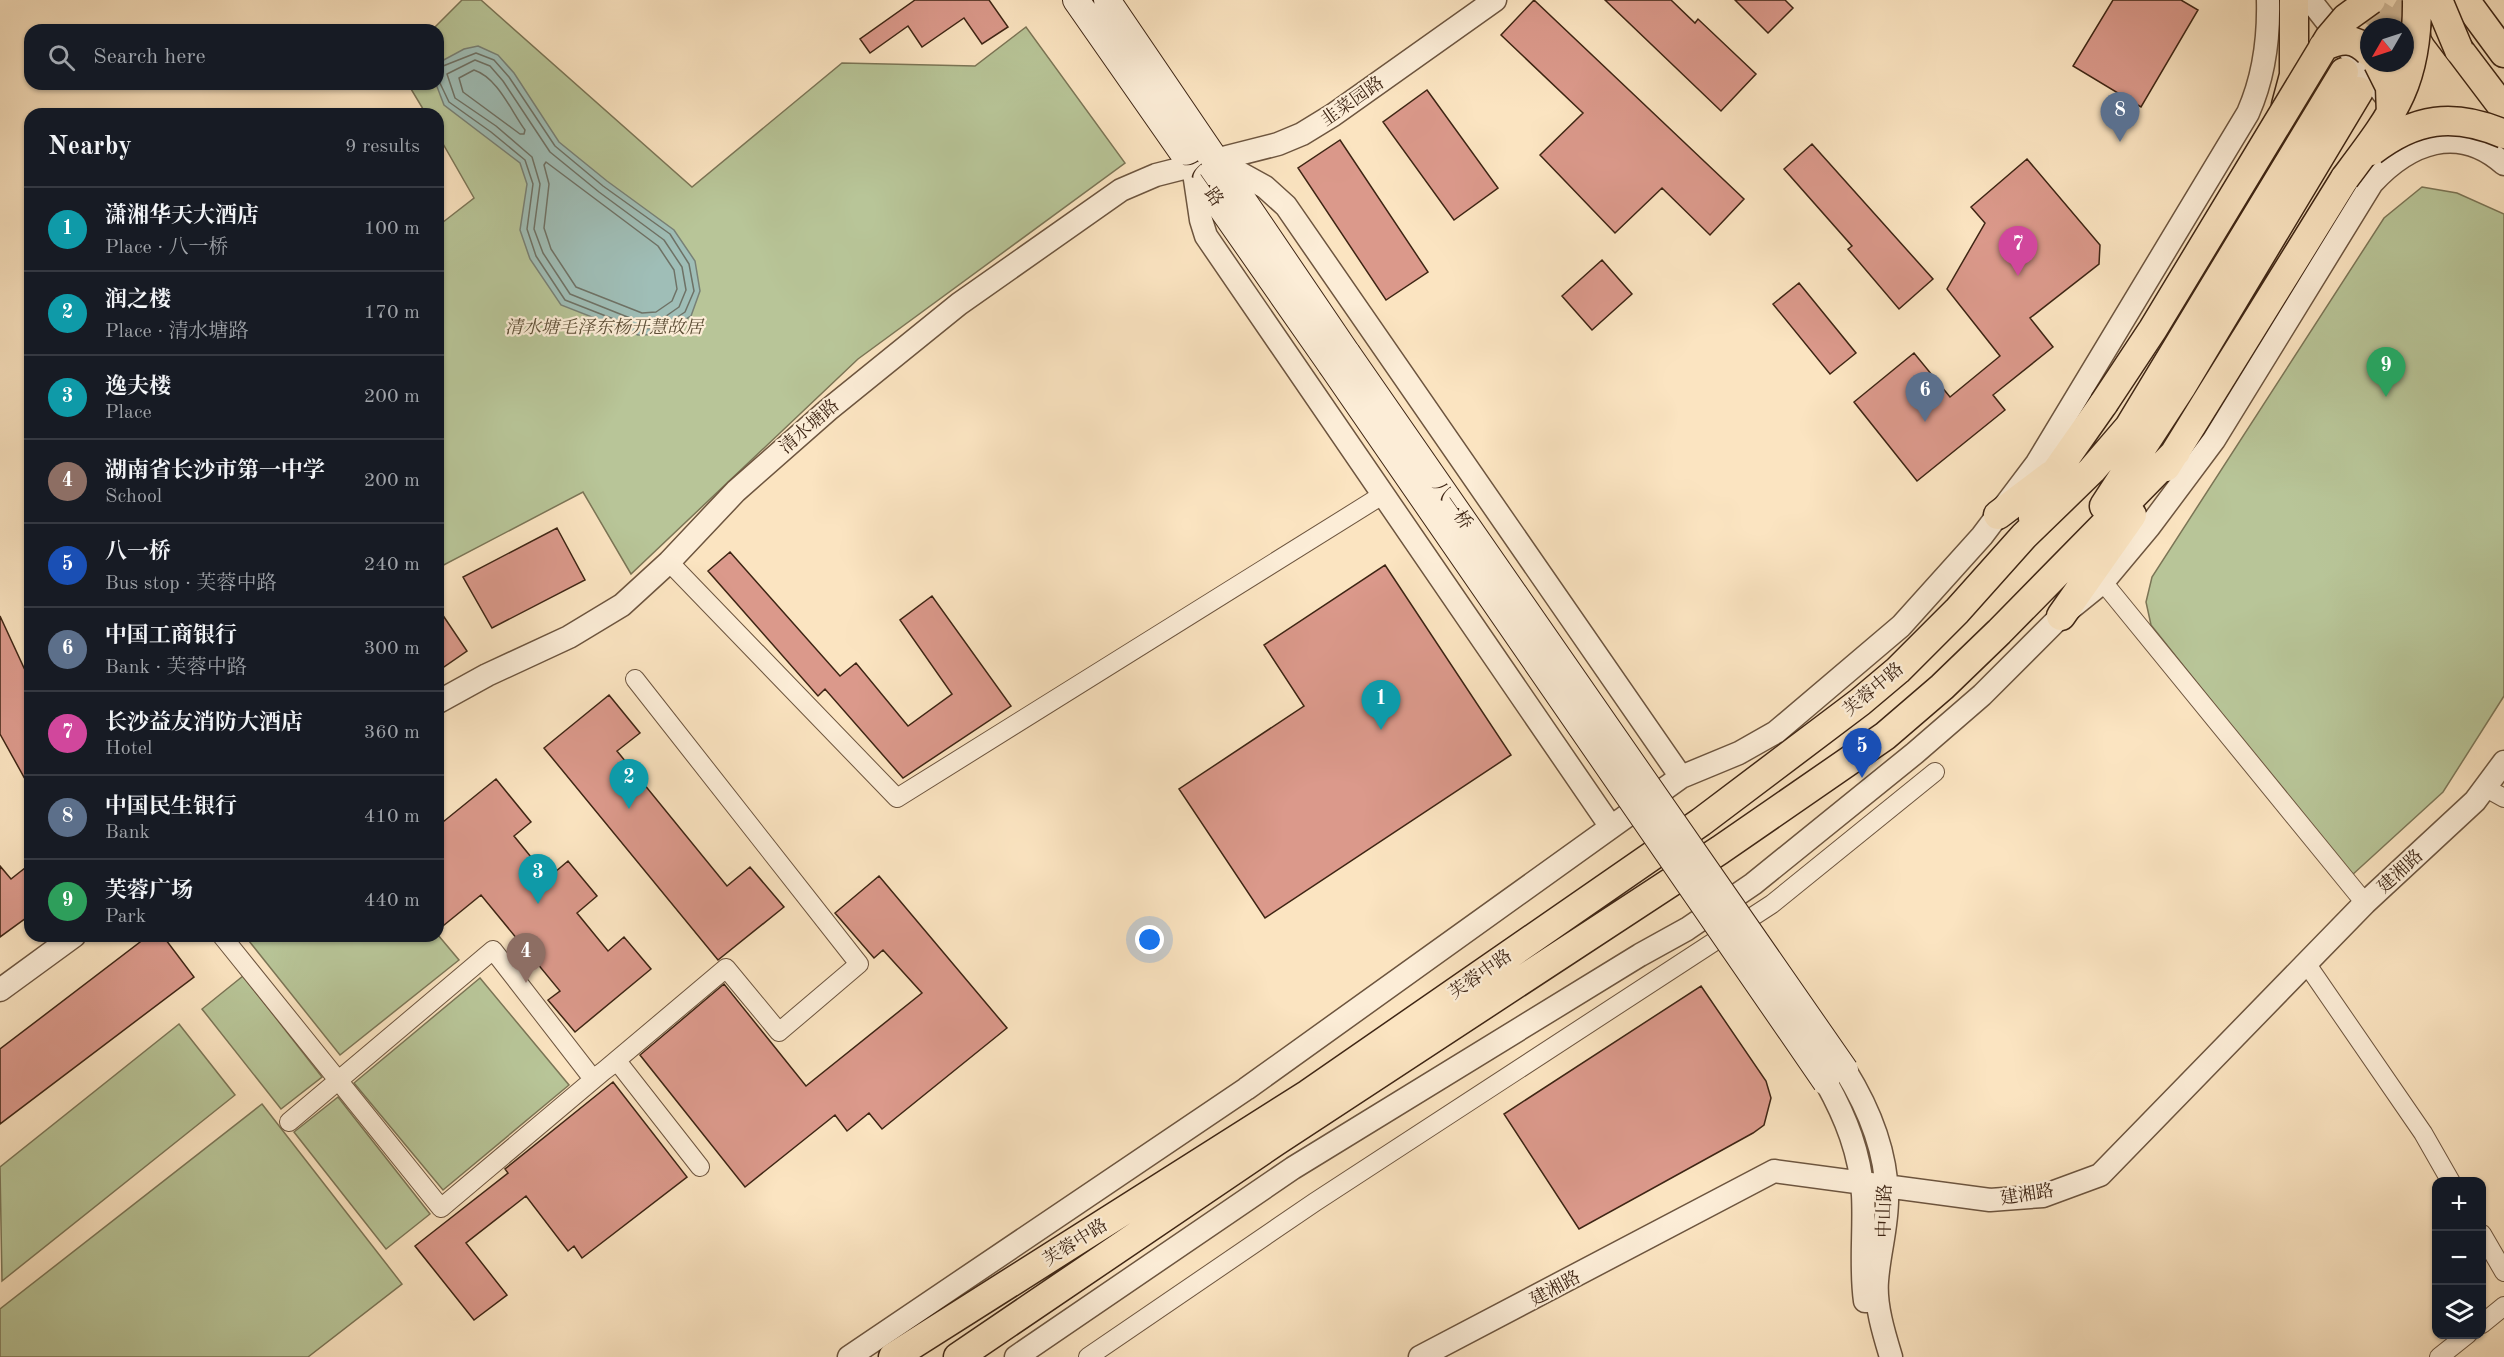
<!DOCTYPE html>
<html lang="en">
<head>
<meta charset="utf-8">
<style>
	body { margin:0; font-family:"Old Standard TT","Noto Serif SC",serif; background:#242831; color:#f1f3f6 }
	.controls { position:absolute; right:18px; bottom:18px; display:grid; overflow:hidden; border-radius:12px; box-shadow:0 2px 4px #0004 }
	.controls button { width:54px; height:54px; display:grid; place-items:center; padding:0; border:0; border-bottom:2px solid #363941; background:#171b24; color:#f1f3f6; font:30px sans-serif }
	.compass { position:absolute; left:2360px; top:18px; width:54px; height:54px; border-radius:50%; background:#171b24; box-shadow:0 2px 4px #0004; rotate:231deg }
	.you { position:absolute; left:1150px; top:940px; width:21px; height:21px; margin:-15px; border:4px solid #fff; border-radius:50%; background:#1a73e8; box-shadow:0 0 0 9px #1a73e833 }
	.badge { display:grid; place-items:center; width:39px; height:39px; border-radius:50%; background:#ea580c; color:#fff; font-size:20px; font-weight:700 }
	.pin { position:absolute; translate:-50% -50px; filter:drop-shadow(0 2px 3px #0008) }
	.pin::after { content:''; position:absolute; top:32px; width:21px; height:18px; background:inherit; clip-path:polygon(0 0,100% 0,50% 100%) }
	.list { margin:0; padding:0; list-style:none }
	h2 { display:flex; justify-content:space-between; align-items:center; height:78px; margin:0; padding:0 24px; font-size:26px }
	h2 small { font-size:20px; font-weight:400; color:#9ea1a6 }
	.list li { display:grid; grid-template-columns:39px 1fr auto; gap:18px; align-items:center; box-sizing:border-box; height:84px; padding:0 24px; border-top:2px solid #363941 }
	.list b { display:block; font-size:22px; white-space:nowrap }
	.list p { margin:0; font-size:20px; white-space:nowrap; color:#9ea1a6 }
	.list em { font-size:20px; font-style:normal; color:#9ea1a6 }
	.icon { flex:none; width:33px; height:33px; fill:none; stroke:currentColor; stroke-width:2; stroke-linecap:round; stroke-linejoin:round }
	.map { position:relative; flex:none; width:2504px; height:1357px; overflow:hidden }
	.search { position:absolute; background:#171b24; box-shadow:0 2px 4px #0004; left:24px; top:24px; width:420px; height:66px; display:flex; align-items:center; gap:15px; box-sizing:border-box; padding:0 21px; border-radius:18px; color:#9ea1a6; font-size:22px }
	.panel { position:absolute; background:#171b24; box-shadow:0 2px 4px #0004; left:24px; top:108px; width:420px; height:834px; border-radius:18px }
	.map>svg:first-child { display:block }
	.green { fill:#b8c598; stroke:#7b7556; stroke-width:1.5 }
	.water { fill:#9fbeb7; stroke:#788176; stroke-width:1.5 }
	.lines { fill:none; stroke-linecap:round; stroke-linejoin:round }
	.shore { stroke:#6e7266; stroke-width:1.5 }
	.building { fill:#db998b; stroke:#3e2514; stroke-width:1.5 }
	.primary-tunnel { stroke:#d5be9e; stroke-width:28; stroke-dasharray:28 14; stroke-linecap:butt }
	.minor-casing { stroke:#6d553f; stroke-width:20 }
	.tertiary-casing { stroke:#6d553f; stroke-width:25 }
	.secondary-casing { stroke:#3e2514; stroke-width:28 }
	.primary-casing { stroke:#3e2514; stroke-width:31 }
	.minor { stroke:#fcedd7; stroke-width:18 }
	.tertiary { stroke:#fcedd7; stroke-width:22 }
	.secondary { stroke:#fcedd7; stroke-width:26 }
	.primary { stroke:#fbe4c1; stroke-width:28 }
	.secondary-bridge-casing { stroke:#3e2514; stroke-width:28; stroke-linecap:butt }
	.primary-bridge-casing { stroke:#3e2514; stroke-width:31; stroke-linecap:butt }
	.secondary-bridge { stroke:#fcedd7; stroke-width:26 }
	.primary-bridge { stroke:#fbe4c1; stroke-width:28 }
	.labels { text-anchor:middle; stroke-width:4.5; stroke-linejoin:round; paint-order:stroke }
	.street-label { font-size:18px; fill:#3e2514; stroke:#fcedd7 }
	.park-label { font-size:18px; font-style:italic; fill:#5c4d35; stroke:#fcedd7 }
</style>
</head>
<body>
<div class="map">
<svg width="2504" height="1357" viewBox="0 0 2504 1357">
	<rect width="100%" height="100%" fill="#fbe4c1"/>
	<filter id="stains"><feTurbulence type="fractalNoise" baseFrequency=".00333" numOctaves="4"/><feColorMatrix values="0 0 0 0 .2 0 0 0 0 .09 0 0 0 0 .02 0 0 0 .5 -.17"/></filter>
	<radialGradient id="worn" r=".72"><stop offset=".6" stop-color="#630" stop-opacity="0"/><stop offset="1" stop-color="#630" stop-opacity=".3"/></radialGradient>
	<path class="green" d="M462,0H481L692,187L842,63L975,66L1026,27L1125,163L858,359L631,574L583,492L438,568V226L474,198L438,135V114H426L408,84H438V30H432Z
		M2422,187L2457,193L2504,214V696L2443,792L2351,876L2151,625L2146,602L2152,577L2384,218Z
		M438,935L459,960L340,1055L245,936Z
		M243,976L322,1077L281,1109L202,1009Z
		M480,978L569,1085L443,1190L354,1083Z
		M179,1024L235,1095L2,1281L0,1167Z
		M338,1097L430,1214L386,1249L294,1132Z
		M262,1104L402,1284L308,1357H0V1309Z"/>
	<path class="water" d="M478,46L498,55L514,73L559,142L607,181L674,230L695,261L700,291L691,316L663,334L638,335L561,305L530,259L520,230L527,184L520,163L444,105L436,84L438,63L464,49Z"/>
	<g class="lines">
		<path class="shore" d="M475,60L490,66L503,81L550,152L599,192L664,240L682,267L686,290L679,307L659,321L640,322L570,294L543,253L534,229L540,184L532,157L496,126L455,98L447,74Z
			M438,68L476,53L494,60L509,77L555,146L603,186L670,234L689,264L694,291L685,312L661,328L639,329L565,300L536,256L527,229L533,184L525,160L491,132L449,102L438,79
			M474,70C498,78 511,111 525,130L524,134H520L463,92L459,78Z
			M546,162L658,246L674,270L677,289L672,301L656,312L642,313L576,287L551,249L544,228L549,184L544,165Z"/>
	</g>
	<path class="building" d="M915,0H989L1008,27L982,44L964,18L922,47L908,26L870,53L860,39Z
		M1534,0L1744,199L1710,235L1662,188L1615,233L1540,155L1583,113L1501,35Z
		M1605,0H1671L1695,23L1698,19L1756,74L1721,111Z
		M1735,0H1785L1793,8L1768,33Z
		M2113,0H2181L2198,10L2141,107L2073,66Z
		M1427,90L1498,188L1454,220L1383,122Z
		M1340,140L1428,272L1386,300L1298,168Z
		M1812,144L1933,279L1899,309L1848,249L1852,246L1784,169Z
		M2027,159L2100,245L2099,264L2030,318L2053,347L1993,395L2005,410L1917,481L1854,402L1914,353L1950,397L2000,356L1947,289L1985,223L1971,207Z
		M1602,260L1632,294L1592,330L1562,296Z
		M1799,283L1856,353L1830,374L1773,304Z
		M557,528L585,580L492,628L463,577Z
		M730,552L840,676L856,663L908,726L952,694L900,620L932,596L1011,706L903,778L825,689L818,696L708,571Z
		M1385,565L1511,755L1265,918L1179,789L1304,706L1264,645Z
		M438,608L467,651L438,671Z
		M0,616L30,681V788L0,734Z
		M609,695L640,733L617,751L727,886L750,867L784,907L718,960L544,748Z
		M496,779L531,822L514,836L548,878L568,861L597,896L577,913L608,951L624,937L651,969L575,1032L548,1000L560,991L481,895L438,930V826Z
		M30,864V915L0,937V866L11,879Z
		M879,876L1007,1028L882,1129L869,1113L847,1131L835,1115L745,1187L640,1055L724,984L806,1086L922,993L883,950L874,958L835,913Z
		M148,936H163L194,977L0,1124V1049Z
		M1701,986L1766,1081L1771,1098L1764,1125L1753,1133L1579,1229L1504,1114Z
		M613,1082L687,1177L582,1258L574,1246L568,1251L526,1196L466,1243L507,1295L474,1320L415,1246L508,1173L505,1169Z"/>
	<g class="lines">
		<path class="primary-tunnel" d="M2371,27L2388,0
			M2397,27L2413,0"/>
		<defs>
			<path id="minor" d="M669,562L897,798L1384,494
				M2103,582L2365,903
				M2486,788L2504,798
				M222,936L441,1208L726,968L779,1032L859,964L635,679
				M2306,963L2423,1133L2451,1182
				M289,1122L493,950L593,1079L617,1061L700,1167
				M2482,1234L2504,1272
				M2482,1324L2504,1306
				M1088,1357L1315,1202L1772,904L1935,772
				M2439,1357L2468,1334"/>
			<path id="tertiary" d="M2310,0L2387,98
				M1216,160L1265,187L1286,206L1681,777
				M1193,166L1201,220L1206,236L1611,827
				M438,702L487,675L569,637L622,605L669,562L736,491L828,410L959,304L1121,190L1156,175L1278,144L1302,134L1333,115L1495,0
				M0,990L74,936
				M1845,1070C1868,1107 1886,1151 1887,1195C1888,1224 1879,1252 1877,1281C1875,1305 1884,1334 1891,1357
				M1826,1082C1846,1118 1860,1153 1863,1195C1865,1230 1860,1266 1865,1301
				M849,1357L1246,1089L1681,777L1739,753L1776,732L1901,626L1982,536L2037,463L2248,113C2264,77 2269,40 2268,0
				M1016,1357L1293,1168L1640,955L1687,929L1753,884L1915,753L1982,695L2061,616L2103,582L2149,527L2214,440L2372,183C2409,143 2458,123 2504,164
				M1420,1357L1774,1171L1990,1200L2043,1196L2100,1175L2365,903L2475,801L2504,762"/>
			<path id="secondary" d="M1076,0L1331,365
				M1107,0L1347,353"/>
			<path id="primary" d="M2465,0L2504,53
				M2445,31L2504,109
				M2286,105L2294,75V0
				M2166,467L2345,178
				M2104,506L2182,386L2359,91
				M1998,515L2051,475
				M2033,518L2057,470L2104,403
				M2061,616L2132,515
				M893,1357L1308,1094L1701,822L1860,702L1898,670L1957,611L2024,536L2092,470L2129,427L2344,72
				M958,1357L1275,1142L1720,850L1885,736L1942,687L1999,632L2176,452"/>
		</defs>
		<use href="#minor" class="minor-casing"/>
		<use href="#tertiary" class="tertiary-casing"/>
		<use href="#secondary" class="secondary-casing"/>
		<use href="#primary" class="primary-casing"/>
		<use href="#minor" class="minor"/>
		<use href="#tertiary" class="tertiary"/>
		<use href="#secondary" class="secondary"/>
		<use href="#primary" class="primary"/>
		<defs>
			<path id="secondary-bridge" d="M1347,353L1845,1070
				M1331,365L1826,1082"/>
			<path id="primary-bridge" d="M2438,0L2459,50
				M2323,47C2341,38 2354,37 2369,52
				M2378,63L2390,87L2391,115
				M2372,151C2415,118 2453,112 2504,134
				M2345,178C2393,114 2418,84 2417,0
				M2104,403L2153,329L2329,38L2346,18L2371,0"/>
		</defs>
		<use href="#secondary-bridge" class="secondary-bridge-casing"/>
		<use href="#primary-bridge" class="primary-bridge-casing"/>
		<use href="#secondary-bridge" class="secondary-bridge"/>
		<use href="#primary-bridge" class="primary-bridge"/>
	</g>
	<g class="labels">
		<g class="street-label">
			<text transform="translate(1352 101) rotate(-35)" y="6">韭菜园路</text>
			<text transform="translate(1204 182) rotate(55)" y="6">八一路</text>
			<text transform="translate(809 426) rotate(-41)" y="6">清水塘路</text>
			<text transform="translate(1453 505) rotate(55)" y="6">八一桥</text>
			<text transform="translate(1873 689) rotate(-40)" y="6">芙蓉中路</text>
			<text transform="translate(2400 871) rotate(-43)" y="6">建湘路</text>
			<text transform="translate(1480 974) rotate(-35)" y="6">芙蓉中路</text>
			<text transform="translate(2027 1194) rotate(-9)" y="6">建湘路</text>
			<text transform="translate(1884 1211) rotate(-89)" y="6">中山路</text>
			<text transform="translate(1075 1242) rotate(-32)" y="6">芙蓉中路</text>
			<text transform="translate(1555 1288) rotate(-28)" y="6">建湘路</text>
		</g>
		<g class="park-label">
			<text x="604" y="333">清水塘毛泽东杨开慧故居</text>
		</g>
	</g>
	<rect width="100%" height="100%" filter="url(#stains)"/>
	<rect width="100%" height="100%" fill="url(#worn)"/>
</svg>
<div class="controls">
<button>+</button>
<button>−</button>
<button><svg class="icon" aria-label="layers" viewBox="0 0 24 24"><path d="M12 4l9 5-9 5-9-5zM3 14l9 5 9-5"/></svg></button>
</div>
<svg class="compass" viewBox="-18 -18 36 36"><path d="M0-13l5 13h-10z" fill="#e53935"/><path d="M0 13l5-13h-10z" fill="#9ea1a6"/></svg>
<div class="you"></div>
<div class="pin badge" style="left:1381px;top:730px;background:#0f9aa8">1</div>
<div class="pin badge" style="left:629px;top:809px;background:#0f9aa8">2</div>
<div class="pin badge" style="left:538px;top:904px;background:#0f9aa8">3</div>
<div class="pin badge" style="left:526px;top:983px;background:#8d6e63">4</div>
<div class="pin badge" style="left:1862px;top:778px;background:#1a4fb4">5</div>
<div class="pin badge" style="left:1925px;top:422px;background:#5c6f8a">6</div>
<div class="pin badge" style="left:2018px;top:276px;background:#d1479c">7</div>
<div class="pin badge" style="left:2120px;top:142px;background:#5c6f8a">8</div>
<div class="pin badge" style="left:2386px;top:397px;background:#2e9e5b">9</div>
<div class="search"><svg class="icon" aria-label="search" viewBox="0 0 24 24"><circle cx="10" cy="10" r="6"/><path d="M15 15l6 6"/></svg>Search here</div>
<section class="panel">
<h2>Nearby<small>9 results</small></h2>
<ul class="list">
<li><span class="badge" style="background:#0f9aa8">1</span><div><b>潇湘华天大酒店</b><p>Place · 八一桥</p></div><em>100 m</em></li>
<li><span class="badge" style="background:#0f9aa8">2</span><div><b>润之楼</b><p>Place · 清水塘路</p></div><em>170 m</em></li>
<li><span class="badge" style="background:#0f9aa8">3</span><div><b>逸夫楼</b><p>Place</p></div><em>200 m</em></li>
<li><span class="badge" style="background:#8d6e63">4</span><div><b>湖南省长沙市第一中学</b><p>School</p></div><em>200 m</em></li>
<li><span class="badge" style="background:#1a4fb4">5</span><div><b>八一桥</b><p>Bus stop · 芙蓉中路</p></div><em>240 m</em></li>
<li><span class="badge" style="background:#5c6f8a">6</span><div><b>中国工商银行</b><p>Bank · 芙蓉中路</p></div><em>300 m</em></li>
<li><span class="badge" style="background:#d1479c">7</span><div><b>长沙益友消防大酒店</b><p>Hotel</p></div><em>360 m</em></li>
<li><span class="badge" style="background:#5c6f8a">8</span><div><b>中国民生银行</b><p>Bank</p></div><em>410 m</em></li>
<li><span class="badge" style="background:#2e9e5b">9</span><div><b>芙蓉广场</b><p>Park</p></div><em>440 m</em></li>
</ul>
</section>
</div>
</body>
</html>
